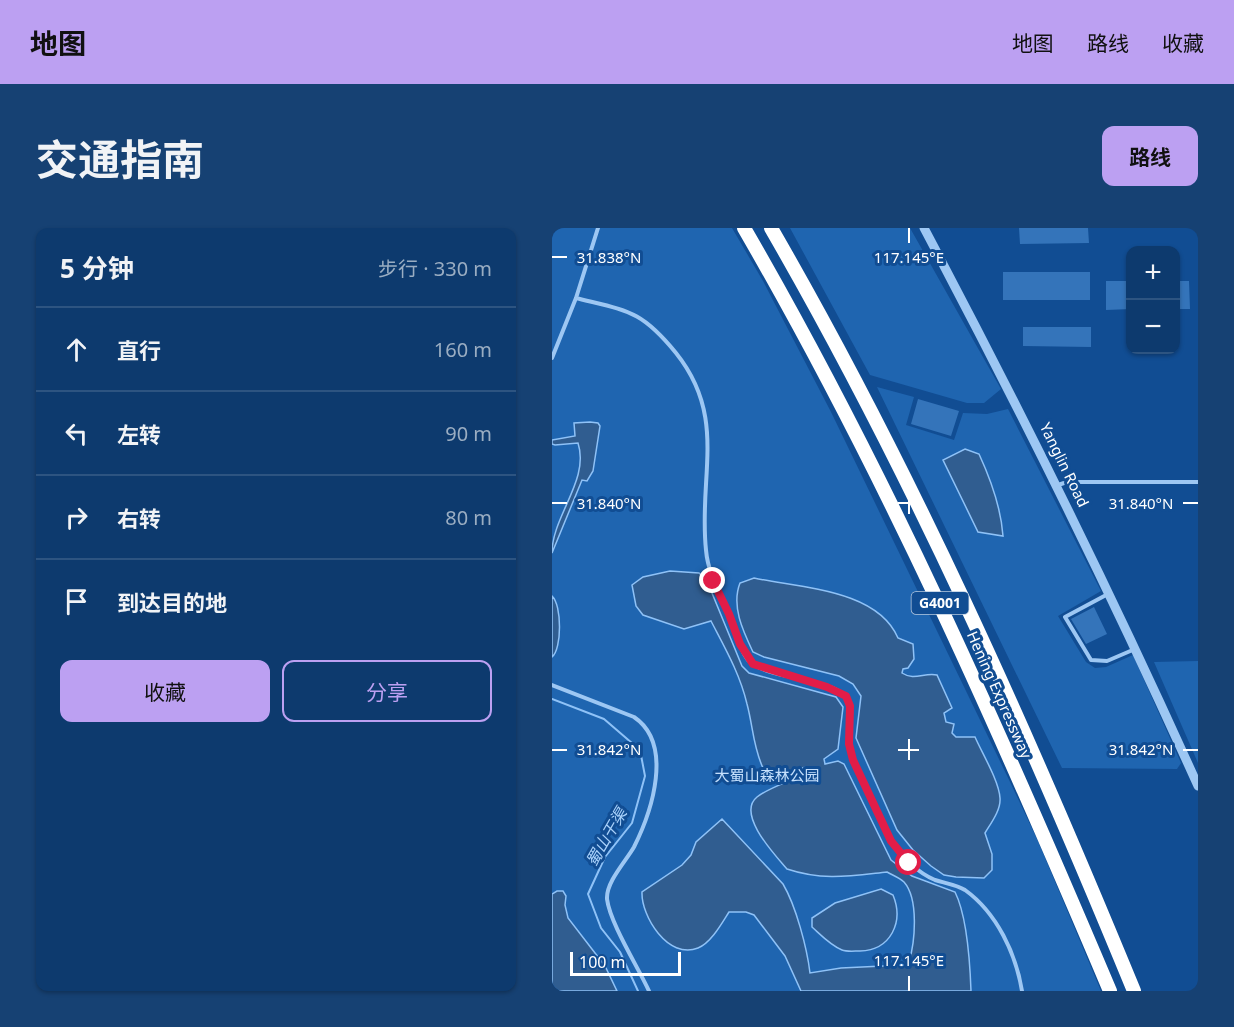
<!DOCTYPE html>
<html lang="zh">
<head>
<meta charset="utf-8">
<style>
	body { margin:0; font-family:"Noto Sans","Noto Sans SC",sans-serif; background:#164173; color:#f1f3f6 }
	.controls { position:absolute; right:18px; top:18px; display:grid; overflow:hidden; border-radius:12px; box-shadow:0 2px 4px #0004 }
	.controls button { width:54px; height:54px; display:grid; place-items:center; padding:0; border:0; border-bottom:2px solid #2d5481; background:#0d3a6e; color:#f1f3f6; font:30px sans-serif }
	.scale { position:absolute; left:18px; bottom:15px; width:111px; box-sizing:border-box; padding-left:6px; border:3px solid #fff; border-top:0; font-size:16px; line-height:21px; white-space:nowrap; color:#fff; -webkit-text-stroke:4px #114d93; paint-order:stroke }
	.stop { position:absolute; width:18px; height:18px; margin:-14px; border:4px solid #e11d48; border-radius:50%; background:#fff }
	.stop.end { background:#e11d48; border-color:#fff; box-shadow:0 2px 6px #0008 }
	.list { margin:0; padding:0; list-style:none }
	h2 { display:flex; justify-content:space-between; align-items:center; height:78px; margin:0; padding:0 24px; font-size:26px }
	h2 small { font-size:20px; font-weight:400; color:#9aadc2 }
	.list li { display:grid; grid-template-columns:39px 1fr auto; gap:18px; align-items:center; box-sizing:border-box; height:84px; padding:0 24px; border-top:2px solid #2d5481 }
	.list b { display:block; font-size:22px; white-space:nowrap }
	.list em { font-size:20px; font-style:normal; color:#9aadc2 }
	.actions { display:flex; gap:12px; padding:18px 24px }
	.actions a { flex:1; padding:14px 0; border:2px solid #bca0f2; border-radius:12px; text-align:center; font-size:21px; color:#bca0f2 }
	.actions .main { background:#bca0f2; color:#111 }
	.icon { flex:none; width:33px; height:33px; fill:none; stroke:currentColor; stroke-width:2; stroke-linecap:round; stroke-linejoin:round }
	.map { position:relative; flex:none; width:646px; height:763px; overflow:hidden; border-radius:12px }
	header { display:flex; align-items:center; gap:36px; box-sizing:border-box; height:84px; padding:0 30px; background:#bca0f2; color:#111 }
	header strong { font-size:28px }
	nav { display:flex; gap:33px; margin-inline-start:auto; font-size:21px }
	.intro { display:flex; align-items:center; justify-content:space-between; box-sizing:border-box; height:144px; padding:0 36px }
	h1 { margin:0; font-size:42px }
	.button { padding:15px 27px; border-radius:12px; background:#bca0f2; color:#111; font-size:21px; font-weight:700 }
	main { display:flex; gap:36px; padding:0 36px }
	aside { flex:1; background:#0d3a6e; border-radius:12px; box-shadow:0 2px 4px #0004 }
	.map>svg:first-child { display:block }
	.green { fill:#1f65b0 }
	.water { fill:#305d90; stroke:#8fc2f7; stroke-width:1.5 }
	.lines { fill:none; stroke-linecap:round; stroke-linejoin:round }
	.stream { stroke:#8fc2f7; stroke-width:2 }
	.building { fill:#3474ba }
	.service { stroke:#9dc7f3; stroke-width:4 }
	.tertiary { stroke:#9dc7f3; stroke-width:9 }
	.motorway { stroke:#fff; stroke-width:14 }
	.route { stroke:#e11d48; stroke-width:8 }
	.ticks { fill:none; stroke:#fff; stroke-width:2 }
	.labels { text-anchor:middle; stroke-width:6; stroke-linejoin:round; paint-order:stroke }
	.shield { fill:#114d93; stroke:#b8cadf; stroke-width:1.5 }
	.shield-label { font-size:14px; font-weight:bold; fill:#fff }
	.street-label { font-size:15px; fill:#fff; stroke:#114d93 }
	.park-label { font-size:15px; fill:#c5e0fd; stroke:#114d93 }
	.water-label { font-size:16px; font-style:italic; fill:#a9d1fa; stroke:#114d93 }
	.ticks-label { font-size:15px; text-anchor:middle; fill:#fff; stroke:#114d93; stroke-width:6; stroke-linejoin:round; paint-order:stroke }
</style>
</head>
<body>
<header>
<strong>地图</strong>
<nav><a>地图</a><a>路线</a><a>收藏</a></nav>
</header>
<div class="intro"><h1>交通指南</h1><a class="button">路线</a></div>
<main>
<aside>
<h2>5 分钟<small>步行 · 330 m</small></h2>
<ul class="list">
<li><svg class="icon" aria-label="ahead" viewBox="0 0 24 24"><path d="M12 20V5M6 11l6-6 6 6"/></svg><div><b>直行</b></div><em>160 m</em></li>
<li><svg class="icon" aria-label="left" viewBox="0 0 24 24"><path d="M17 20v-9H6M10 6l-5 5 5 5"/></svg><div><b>左转</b></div><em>90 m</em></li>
<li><svg class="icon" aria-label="right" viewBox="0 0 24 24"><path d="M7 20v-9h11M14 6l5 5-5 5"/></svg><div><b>右转</b></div><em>80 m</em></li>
<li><svg class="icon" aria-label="arrive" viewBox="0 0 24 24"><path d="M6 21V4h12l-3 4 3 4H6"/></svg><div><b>到达目的地</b></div></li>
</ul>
<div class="actions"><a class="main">收藏</a><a>分享</a></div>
</aside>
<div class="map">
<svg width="646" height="763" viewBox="0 0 646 763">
	<rect width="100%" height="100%" fill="#114d93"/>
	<path class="green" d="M0,0H180L211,53L279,184L459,556L486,613L549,763H0Z
		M238,0H358L449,161L432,175H415L318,147Z
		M325,159L362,169L354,197L402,212L411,185L435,186L456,181L549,363L506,388L534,434L543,440L554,439L581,427L629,535L625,541L510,540Z
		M646,433V535L602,434Z"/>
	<path class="water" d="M38,194L46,195L48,198L41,243L35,253L30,252L0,325C0,288 38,252 26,215L3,217L0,216V212L23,208L22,195Z
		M413,221L427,226C439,252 449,279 451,308L426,304L391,232Z
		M118,343L147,345L155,353L190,438L197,445L284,469L291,479L286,521L272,531L273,536L286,533L292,536L339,632L360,648L403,664C415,688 418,735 419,763H249L233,728L202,687L194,684H177C170,695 159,715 146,720C116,732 89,688 90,664L130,637L139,627L144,614L170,591L231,656C244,678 255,720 258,745L289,740L352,737L357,734C363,714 367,671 352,654C348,650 340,647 335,644C298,648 271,653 235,641C223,627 184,586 205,569C219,558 241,553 256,544L254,539L226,547L211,540C201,519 201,498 195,476C188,446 173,420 159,393L132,401L91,387L84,378L80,357L91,349Z
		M202,350C248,360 325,361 346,410L361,416L362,431L356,440L351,441L350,445C362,453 373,444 385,447L400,480L392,485L394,494L402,496L400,505L404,509H423C430,525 447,553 448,570C449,582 439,595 433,605L440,626V642L432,650L404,649L392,647L379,638L361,622L345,602L304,510L309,468L301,456L287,448L212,429L201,424C191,403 179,378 188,355Z
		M0,368C10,377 10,421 0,429Z
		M329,661L341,667C352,694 339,722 308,723C302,723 295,724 290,722C278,717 269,707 260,699V690L283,675Z
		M5,663H11L14,668L13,677L16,690L53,738L65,763H0V666Z"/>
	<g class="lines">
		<path class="stream" d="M0,471L52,491L88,522L93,548L80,595L53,629L36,666L49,700L68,724L86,763"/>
	</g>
	<path class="building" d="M467,0H536L537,15L468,16Z
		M451,44H538V72H451Z
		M554,53H579V81L554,82Z
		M624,53H637L638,81H624Z
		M471,99H539V119L471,118Z
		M366,171L407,183L399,208L359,196Z
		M542,379L555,406L534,416L519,391Z"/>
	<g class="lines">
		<path class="service" d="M24,70C76,83 89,82 124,125C176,190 146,248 154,322C156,346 168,365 177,386C183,401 186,419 196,432C213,451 273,449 294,468C301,485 295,500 297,517C299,532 331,599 340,613C350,629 366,645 383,652C393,655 405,657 413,662C445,685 464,726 470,763
			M0,130L24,70L46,0
			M506,257L515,254H646
			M556,366L513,389L539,432L555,433L583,421
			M0,457L82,489C122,516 100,583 82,619C74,633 54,654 55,671C58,695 86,739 97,763"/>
		<path class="tertiary" d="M372,0C469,183 561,369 646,558"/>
		<path class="motorway" d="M192,0C334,245 448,503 558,763
			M219,0C360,244 475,503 582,763"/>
	</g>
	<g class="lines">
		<path class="route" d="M161,353L177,386L188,416L201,436L275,459L294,468L298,478L297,516L301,532L339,613L357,635"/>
	</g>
	<path class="ticks" d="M357,0V15M0,29H15M357,265V286M0,275H15M346,275H367M631,275H646M357,511V532M0,522H15M346,522H367M631,522H646M357,748V763"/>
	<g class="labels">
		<rect class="shield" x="359.5" y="364" width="57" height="22" rx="4.5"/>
		<g class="shield-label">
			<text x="388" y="380">G4001</text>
		</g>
		<g class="street-label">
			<text transform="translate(512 237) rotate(64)" y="5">Yanglin Road</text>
			<text transform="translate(447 467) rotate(66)" y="5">Hening Expressway</text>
		</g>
		<g class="park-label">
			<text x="215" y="553">大蜀山森林公园</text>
		</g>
		<g class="water-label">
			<text transform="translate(54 609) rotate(-60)" y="6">蜀山干渠</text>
		</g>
	</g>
	<g class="ticks-label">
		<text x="57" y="35">31.838°N</text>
		<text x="357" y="35">117.145°E</text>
		<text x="589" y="281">31.840°N</text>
		<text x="57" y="281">31.840°N</text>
		<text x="589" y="527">31.842°N</text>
		<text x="57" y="527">31.842°N</text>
		<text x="357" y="738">117.145°E</text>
	</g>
</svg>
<div class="controls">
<button>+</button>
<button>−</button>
</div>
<div class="scale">100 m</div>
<div class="stop" style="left:357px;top:635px"></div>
<div class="stop end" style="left:161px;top:353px"></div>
</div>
</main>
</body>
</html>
